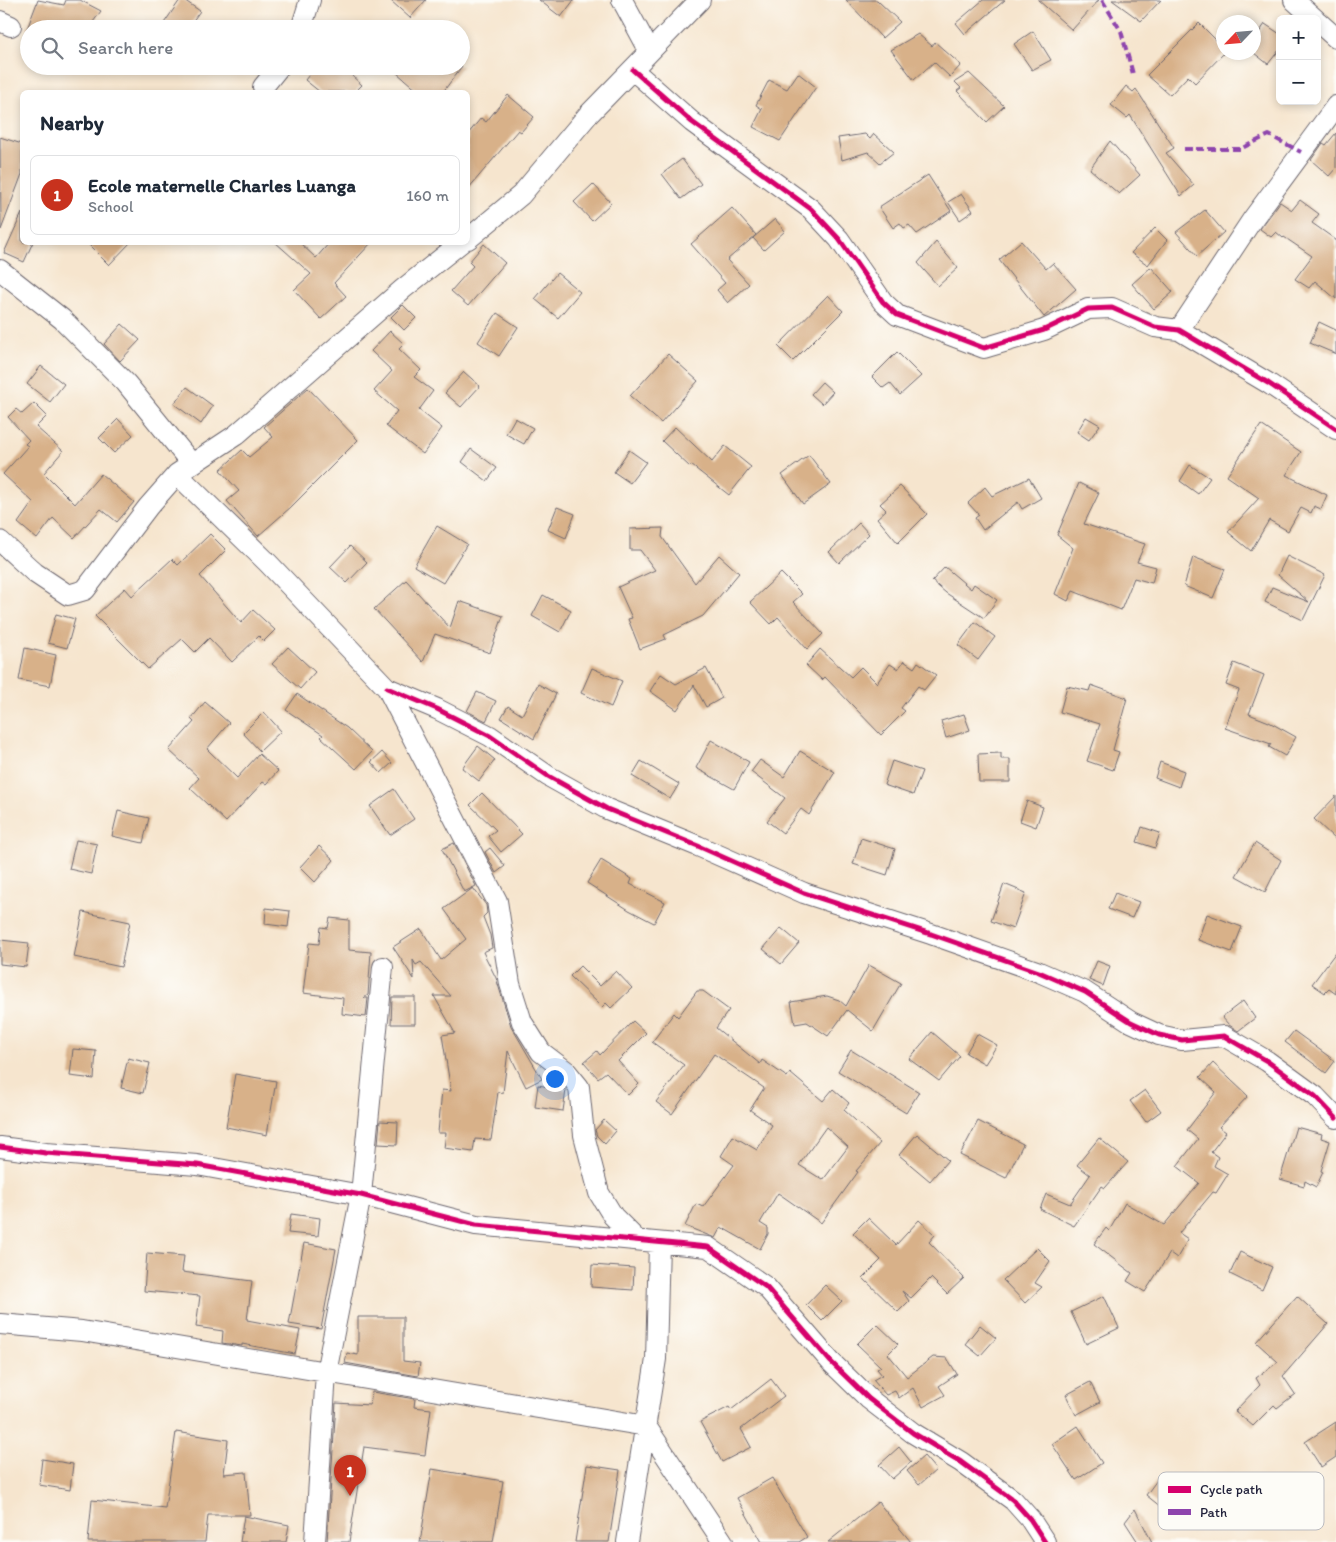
<!DOCTYPE html>
<html lang="en">
<head>
<meta charset="utf-8">
<style>
	body { margin:0; font-family:Itim,sans-serif; background:#f6f6f7; color:#1f2937 }
	.controls { position:absolute; right:15px; top:15px; display:grid; overflow:hidden; border-radius:8px; box-shadow:0 2px 8px #0003 }
	.controls button { width:45px; height:45px; display:grid; place-items:center; padding:0; border:0; border-bottom:1px solid #e0e1e3; background:#fff; color:#1f2937; font:25px sans-serif }
	.compass { position:absolute; left:1216px; top:15px; width:45px; height:45px; border-radius:50%; background:#fff; box-shadow:0 2px 8px #0003; rotate:244deg }
	.you { position:absolute; left:554px; top:1078px; width:18px; height:18px; margin:-12px; border:4px solid #fff; border-radius:50%; background:#1a73e8; box-shadow:0 0 0 8px #1a73e833 }
	.badge { display:grid; place-items:center; width:32px; height:32px; border-radius:50%; background:#c8321e; color:#fff; font-size:16px; font-weight:700 }
	.pin { position:absolute; translate:-50% -41px; filter:drop-shadow(0 1px 2px #0008) }
	.pin::after { content:''; position:absolute; top:26px; width:18px; height:15px; background:inherit; clip-path:polygon(0 0,100% 0,50% 100%) }
	.list { margin:0; padding:0; list-style:none }
	h2 { display:flex; justify-content:space-between; align-items:center; height:65px; margin:0; padding:0 20px; font-size:21px }
	h2 small { font-size:16px; font-weight:400; color:#747a83 }
	.list li { display:grid; grid-template-columns:32px 1fr auto; gap:15px; align-items:center; box-sizing:border-box; height:80px; margin:0 10px 10px; padding:0 10px; border:1px solid #e0e1e3; border-radius:8px }
	.list b { display:block; font-size:19px; white-space:nowrap }
	.list p { margin:0; font-size:16px; white-space:nowrap; color:#747a83 }
	.list em { font-size:16px; font-style:normal; color:#747a83 }
	.icon { flex:none; width:28px; height:28px; fill:none; stroke:currentColor; stroke-width:2; stroke-linecap:round; stroke-linejoin:round }
	.map { position:relative; flex:none; width:1336px; height:1542px; overflow:hidden }
	.search { position:absolute; background:#fff; box-shadow:0 2px 8px #0003; left:20px; top:20px; width:450px; height:55px; display:flex; align-items:center; gap:12px; box-sizing:border-box; padding:0 18px; border-radius:28px; color:#747a83; font-size:19px }
	.panel { position:absolute; background:#fff; box-shadow:0 2px 8px #0003; left:20px; top:90px; width:450px; height:155px; border-radius:8px }
	.map>svg:first-child { display:block }
	.building { fill:#d8b189; fill-rule:evenodd }
	.lines { fill:none; stroke-linecap:round; stroke-linejoin:round }
	.minor-casing { stroke:#6c666e; stroke-width:22 }
	.minor { stroke:#fff; stroke-width:20 }
	.quiet { stroke:#8e44ad; stroke-width:4; stroke-dasharray:8 4; stroke-linecap:butt }
	.cycleway-casing { stroke:#fdfcf7; stroke-width:8 }
	.cycleway { stroke:#d6006c; stroke-width:5 }
	.key { fill:#fdfcf7; stroke:#bbbbbf; stroke-width:1 }
	.key-label { font-size:14px; fill:#22223b }
</style>
</head>
<body>
<div class="map">
<svg width="1336" height="1542" viewBox="0 0 1336 1542">
	<rect width="100%" height="100%" fill="#fdfcf7"/>
	<filter id="ink" filterUnits="userSpaceOnUse"><feTurbulence type="fractalNoise" baseFrequency=".02" numOctaves="2"/><feDisplacementMap in="SourceGraphic" scale="10" xChannelSelector="R" yChannelSelector="G"/><feConvolveMatrix kernelMatrix="1 2 1 2 8 2 1 2 1" color-interpolation-filters="sRGB"/></filter>
	<filter id="wash" filterUnits="userSpaceOnUse"><feTurbulence type="fractalNoise" baseFrequency=".0096" numOctaves="4" result="noise"/><feDisplacementMap in="SourceGraphic" scale="20" xChannelSelector="R" yChannelSelector="G"/><feGaussianBlur stdDeviation="1.12" result="paint"/><feColorMatrix in="noise" values="0 0 0 0 0 0 0 0 0 0 0 0 0 0 0 0 0 1.4 0 .05"/><feComposite in="paint" operator="in"/></filter>
	<g filter="url(#wash)">
		<rect width="100%" height="100%" fill="#f6e5ce"/>
		<g id="blocks">
			<path class="building" d="M38,0L64,5L66,0H80L101,11L88,29H27Z
				M180,0H184L200,11L187,29H160Z
				M390,0H426L410,18Z
				M539,0H574L561,17Z
				M846,0H877L900,22L882,38Z
				M983,0H1005L965,34L956,23Z
				M1038,0H1099L1072,30Z
				M1112,0H1161L1141,21Z
				M1199,23L1224,48L1225,52L1195,83L1188,76L1170,95L1147,75Z
				M1265,24L1280,34V49L1268,64L1254,53V40Z
				M1033,31L1051,60L1032,70L1014,44Z
				M918,34L932,46L935,42L961,65L950,77L934,62L914,80L891,50Z
				M316,66H341L362,85L355,92H320L305,80Z
				M389,66H462L443,92H419Z
				M798,73L816,87L780,141L753,127L762,109L756,105L769,80L787,89Z
				M969,73L1004,106L987,122L957,91L961,88L955,82Z
				M1126,86L1133,92L1136,89L1174,148L1166,153L1194,185L1181,196L1130,115L1127,118L1111,105Z
				M508,95L534,117L521,132L518,130L468,189V134L481,118L486,122Z
				M1336,133V168L1329,176L1311,160L1323,143L1326,145Z
				M865,134L870,139L874,134L894,152L880,163L868,152L842,160L838,138Z
				M0,137L22,144V174L1,230Z
				M1110,141L1140,175L1119,194L1090,169Z
				M682,159L701,184L681,199L662,174Z
				M928,175L951,211L917,234L909,225L904,228L900,223L893,228L879,207Z
				M593,184L611,203L592,221L574,202Z
				M961,194L973,211L960,220L948,202Z
				M1300,200L1319,214L1312,223L1336,240V299L1315,281L1309,288L1295,279L1312,256L1284,237L1283,238L1276,232L1271,237L1260,229L1280,202L1292,210Z
				M732,208L756,235L727,260L749,284L728,303L717,290L725,283L691,244Z
				M1205,210L1224,232L1197,256L1176,232Z
				M22,213V242H33L24,262L4,253Z
				M775,219L785,231L764,250L753,238Z
				M1155,228L1167,240L1148,265L1131,253Z
				M1021,241L1046,269L1053,263L1076,289L1044,317L999,260Z
				M86,242H131L109,265Z
				M275,242H299L316,258L330,242H372L334,283L346,296L321,319L294,290L311,274Z
				M936,242L958,268L938,286L918,263Z
				M484,244L505,263L468,306L451,291L473,266L469,262Z
				M1151,267L1173,292L1154,309L1132,284Z
				M557,273L580,292L558,318L535,299Z
				M828,295L843,311L793,361L778,346Z
				M403,305L416,318L404,330L391,317Z
				M497,313L518,327L499,356L478,342Z
				M1319,322L1336,330V354L1310,343Z
				M122,324L140,340L120,361L104,344Z
				M390,331L404,344L399,349L421,370L414,377L433,391L419,410L442,428L423,454L386,426L397,411L374,391L392,371L371,351Z
				M897,352L921,376L900,395L890,383L883,388L872,377Z
				M668,354L698,381L661,423L630,396Z
				M41,366L64,384L50,402L27,384Z
				M464,372L480,386L461,407L445,393Z
				M822,382L833,392L822,404L811,394Z
				M187,387L213,406L201,424L174,404Z
				M308,388L358,440L291,507L258,536L227,501L239,491L220,470L242,450L249,457L273,437L264,427Z
				M34,403L47,416L36,427L63,451L44,473L75,504L101,474L134,502L117,522L101,509L74,538L53,518L37,539L18,523L33,502L3,474L28,446L25,444L29,440L8,417L16,409L22,414Z
				M1086,417L1100,425L1089,440L1077,432Z
				M515,418L533,428L524,444L506,434Z
				M118,419L133,435L114,453L99,438Z
				M1261,425L1301,452L1286,475L1327,495L1321,509L1314,506L1311,513L1301,508L1288,531L1269,520L1251,551L1228,532L1259,498L1227,476Z
				M675,427L712,462L725,446L751,467L729,495L691,465L690,467L662,441Z
				M471,449L497,468L487,481L462,462Z
				M629,450L646,462L630,483L614,472Z
				M809,455L831,484L803,504L782,475Z
				M1190,465L1210,478L1198,494L1180,481Z
				M1029,478L1041,498L1022,509L1018,502L983,530L975,518L979,515L968,503L985,487L992,496Z
				M1079,483L1099,493L1084,524L1145,544L1137,562L1156,567L1152,583L1134,578L1121,610L1073,591L1068,601L1055,594L1073,548L1057,535Z
				M900,486L927,514L898,543L877,518L886,510L880,504Z
				M557,507L575,514L566,538L548,530Z
				M859,523L869,534L839,563L829,552Z
				M437,526L467,544L443,583L414,566Z
				M663,528L662,537L695,583L719,555L739,573L703,616L664,635L666,639L640,649L628,619L632,618L618,587L655,570L640,550H630V529Z
				M210,534L226,550L200,576L241,623L253,610L275,630L264,641L259,636L232,662L209,638L195,652L182,639L148,669L95,616L125,588L132,596L172,559L178,565Z
				M350,546L367,562L347,583L330,567Z
				M1287,556L1325,575L1303,620L1265,602L1272,587L1309,602L1278,575Z
				M1193,557L1225,569L1213,598L1184,586Z
				M945,567L971,589L974,584L997,600L984,618L946,593L932,581Z
				M781,573L802,594L793,602L823,634L807,649L778,617L771,624L750,602Z
				M406,580L450,628L459,601L503,616L490,653L435,634L423,662L374,609Z
				M543,595L571,610L560,632L532,616Z
				M56,614L75,619L67,648L48,643Z
				M975,622L995,637L978,660L958,645Z
				M288,647L315,672L300,689L272,664Z
				M25,648L56,655L50,686L19,680Z
				M820,649L851,677L861,667L877,683L890,664L898,669L904,661L914,668L918,662L936,675L924,690L918,686L901,708L905,711L881,735L825,677L822,680L806,665Z
				M1234,663L1264,675L1249,714L1269,722L1296,737L1285,756L1269,747L1271,744L1225,728L1239,690L1226,685Z
				M592,668L622,681L611,707L581,693Z
				M706,668L722,698L706,707L694,685L677,710L650,691L661,674L676,684Z
				M538,684L556,694L534,739L501,718L508,706L522,715Z
				M1091,685L1127,698L1113,750L1119,752L1113,770L1087,761L1100,724L1060,712L1067,686L1089,691Z
				M477,692L496,701L486,721L467,711Z
				M297,694L347,728L372,752L356,769L321,737L323,735L286,710Z
				M205,702L229,723L207,749L210,752L237,778L259,754L278,771L266,784L263,782L226,822L190,788L199,778L169,750L194,722L191,719Z
				M264,712L281,731L260,751L243,733Z
				M964,714L970,730L946,738L941,721Z
				M711,740L749,762L734,789L696,768Z
				M478,746L495,760L479,781L462,768Z
				M800,751L835,772L809,815L801,809L783,833L767,821L785,798L751,772L760,760L784,777Z
				M382,752L392,763L381,773L371,762Z
				M1001,753V759H1010V782H979L978,754Z
				M641,761L679,784L670,799L632,776Z
				M892,761L922,771L913,795L884,785Z
				M1160,762L1184,771L1179,787L1155,778Z
				M394,789L414,819L390,835L370,806Z
				M482,793L522,834L501,852L488,836L496,830L470,805Z
				M1336,796V840L1314,819Z
				M1027,801L1043,807L1036,827L1020,821Z
				M118,811L149,818L143,843L112,836Z
				M1142,827L1160,833L1155,848L1137,842Z
				M861,838L895,849L887,875L853,864Z
				M76,840L97,844L91,874L69,869Z
				M454,843L476,886L464,892L442,849Z
				M1255,843L1281,860L1265,892L1236,876Z
				M319,846L334,860L315,882L300,867Z
				M490,848L505,866L496,873L485,852Z
				M601,860L632,879L630,884L665,902L654,923L629,910L587,883Z
				M1004,884L1026,893L1013,929L991,921Z
				M473,888L486,905L487,913L483,917L490,935L492,948L483,952L496,978L511,1026L542,1079L526,1087L508,1051L503,1093L498,1092L491,1140L475,1139L473,1152L444,1148L446,1133H438L442,1090L451,1091L442,1035L455,1033L434,996H451L421,962L416,965L413,960L414,979L393,947L421,929L441,960L466,939L444,909Z
				M1115,893L1139,902L1132,918L1108,909Z
				M266,908L290,911L288,927L265,924Z
				M83,912L130,922L121,967L74,957Z
				M1207,914L1242,927L1232,952L1198,940Z
				M330,918L349,920V950L371,952L368,995L364,998H368L366,1017L342,1014L343,998L303,993L309,943L319,944L321,927L328,928Z
				M781,928L799,943L781,964L763,949Z
				M0,940L29,943L26,967L0,964Z
				M1336,952V994L1329,989L1325,993L1312,984Z
				M1097,961L1110,966L1103,986L1089,980Z
				M869,965L901,983L873,1031L847,1010L828,1036L807,1022L795,1024L791,1002L827,996L839,1000L846,1006Z
				M580,966L600,986L616,971L632,988L611,1008L606,1003L602,1007L570,976Z
				M697,991H703L729,1010L716,1028L760,1064L762,1060L787,1077L790,1073L823,1101L833,1089L849,1103L844,1110L880,1143L856,1171L858,1172L821,1223L778,1193L760,1223L768,1228V1234L760,1249L721,1227L715,1238L685,1226L696,1204L703,1207L734,1165L721,1156L733,1136L757,1150L772,1125L750,1110L764,1088L714,1054L672,1114L656,1102L684,1065L652,1042L674,1013L678,1017ZM826,1127L848,1147L823,1180L799,1165Z
				M392,997H415V1024H391Z
				M1243,1001L1255,1018L1238,1031L1229,1025L1222,1017Z
				M633,1021L646,1033L618,1061L639,1084L628,1095L606,1072L598,1078L584,1062L597,1051L600,1055Z
				M1294,1031L1335,1061L1326,1073L1285,1042Z
				M932,1032L960,1056L939,1081L909,1059Z
				M977,1034L997,1045L985,1064L966,1053Z
				M73,1049L96,1051L94,1079L70,1076Z
				M851,1050L919,1092L906,1113L838,1071Z
				M128,1058L150,1063L143,1093L121,1088Z
				M1213,1063L1248,1096L1219,1127L1226,1132L1211,1152L1218,1157L1214,1166L1228,1174L1216,1193L1213,1192L1179,1233L1188,1239L1177,1258L1170,1253L1145,1292L1127,1281L1132,1273L1094,1244L1106,1228L1109,1231L1125,1203L1164,1225L1199,1183L1177,1166L1198,1139L1187,1130L1216,1092L1200,1077Z
				M235,1074L276,1081L267,1135L226,1127Z
				M538,1085L566,1090L563,1111L535,1107Z
				M1145,1090L1161,1111L1146,1122L1130,1101Z
				M604,1120L616,1131L605,1144L597,1136L595,1130Z
				M380,1121L398,1122L397,1145L378,1144Z
				M978,1121L1023,1144L1006,1178L960,1155Z
				M1296,1127L1322,1134L1321,1138L1330,1141L1321,1171L1323,1172L1316,1187L1305,1181L1304,1186L1280,1179Z
				M917,1134L948,1160L930,1181L899,1155Z
				M1099,1138L1128,1162L1105,1188L1102,1186L1074,1226L1040,1209L1046,1194L1070,1204L1090,1175L1077,1165Z
				M291,1214L320,1218L318,1236L288,1233Z
				M868,1218L896,1245L919,1220L935,1235L929,1242L964,1278L947,1294L931,1278L911,1298L902,1291L909,1301L898,1312L863,1278L881,1260L853,1233Z
				M304,1243L336,1249L321,1329L289,1324Z
				M1037,1248L1050,1261L1035,1283L1042,1287L1025,1303L1003,1280Z
				M1240,1252L1272,1267L1262,1290L1230,1274Z
				M147,1253L184,1256L182,1272L252,1281L247,1320L300,1330L295,1354L242,1344V1346L222,1343L223,1331L196,1327L200,1296L144,1291Z
				M592,1265L634,1268L633,1290L591,1287Z
				M825,1285L842,1301L822,1321L806,1305Z
				M1104,1296L1119,1328L1086,1344L1071,1312Z
				M1297,1296L1328,1324L1283,1376L1295,1394L1277,1408L1274,1405L1253,1426L1235,1411L1260,1385L1256,1378L1278,1362L1256,1342Z
				M358,1317H403V1361L420,1363L418,1376L345,1363L347,1353L358,1355Z
				M877,1324L898,1344L888,1354L907,1377L933,1357L947,1358L957,1374L939,1386L945,1395L923,1407L913,1388L899,1398L895,1391L886,1395L873,1380L882,1375L877,1369L881,1367L857,1344Z
				M980,1325L996,1338L980,1356L965,1344Z
				M771,1379L784,1396L741,1429L751,1447L722,1462L700,1422L729,1407L731,1410Z
				M1090,1382L1100,1402L1076,1415L1066,1395Z
				M372,1392L415,1399L414,1407L431,1409L425,1455L364,1447L349,1542H327L336,1403L370,1405Z
				M1336,1422V1457L1321,1467L1305,1442Z
				M1078,1426L1102,1463L1076,1480L1052,1444Z
				M176,1432L228,1440L224,1474L246,1472L250,1515H208L205,1542H88L92,1500L165,1508Z
				M899,1447L911,1462L892,1479L879,1465Z
				M924,1456L936,1470L919,1485L907,1471Z
				M42,1459L73,1464L70,1490L39,1485Z
				M587,1465L620,1470L609,1542H575Z
				M432,1469L503,1481L493,1542H420Z
				M772,1478L807,1537L799,1542H762L737,1498Z
				M1157,1480L1173,1492L1161,1507L1146,1495Z
				M878,1502L911,1542H828Z
				M1135,1509L1152,1542H1138L1125,1522Z
				M244,1516L289,1525L286,1542H240Z"/>
		</g>
	</g>
	<g filter="url(#ink)">
		<use href="#blocks" fill-opacity="0" stroke="#6c666e" stroke-width="1"/>
		<g class="lines">
			<defs>
				<path id="minor" d="M622,0L649,50
					M1294,0L1315,19
					M0,21L11,26
					M1317,21L1336,38
					M301,29L310,0
					M633,70L692,122L811,209L839,239L883,302L897,315L984,348L1044,330L1088,309L1112,308L1155,327L1179,330L1268,383L1336,429
					M263,87L280,66
					M468,239L521,195L588,115L700,0
					M0,270L62,319L126,383L191,463
					M1179,330L1252,220L1336,106
					M177,474L268,563L387,688L497,901L510,984L522,1022L541,1052L566,1071L579,1087L584,1135L599,1193L613,1216L636,1239
					M0,541L35,573L68,595L85,590L148,507L177,474L236,435L403,289L462,242
					M387,688L437,709L490,736L548,776L607,809L698,846L804,893L931,934L1039,972L1085,992L1131,1022L1159,1035L1182,1040L1224,1036L1267,1061L1315,1096L1336,1118
					M0,1147L46,1153L197,1165L361,1195L476,1225L708,1247L766,1287L831,1362L869,1399L913,1433L961,1462L1013,1500L1030,1519L1045,1542
					M0,1324L82,1331L646,1426L723,1542
					M315,1542L326,1373L361,1195L383,967
					M627,1542L656,1359L659,1243"/>
			</defs>
			<use href="#minor" class="minor-casing"/>
			<use href="#minor" class="minor"/>
			<path class="quiet" d="M1102,0L1121,31L1133,74
				M1184,149H1240L1269,135L1301,152"/>
			<defs>
				<path id="cycleway" d="M633,70L692,122L811,209L839,239L883,302L897,315L984,348L1044,330L1088,309L1112,308L1155,327L1179,330L1268,383L1336,429
					M387,688L437,709L490,736L548,776L607,809L698,846L804,893L931,934L1039,972L1085,992L1131,1022L1159,1035L1182,1040L1224,1036L1267,1061L1315,1096L1336,1118
					M0,1147L46,1153L197,1165L361,1195L476,1225L708,1247L766,1287L831,1362L869,1399L913,1433L961,1462L1013,1500L1030,1519L1045,1542"/>
			</defs>
			<use href="#cycleway" class="cycleway-casing"/>
			<use href="#cycleway" class="cycleway"/>
		</g>
	</g>
	<rect x="1158" y="1472" width="166" height="58" rx="8" class="key"/>
	<rect x="1168" y="1486" width="23" height="7" fill="#d6006c"/>
	<rect x="1168" y="1509" width="23" height="6" fill="#8e44ad"/>
	<g class="key-label">
		<text x="1200" y="1494">Cycle path</text>
		<text x="1200" y="1517">Path</text>
	</g>
</svg>
<div class="controls">
<button>+</button>
<button>−</button>
</div>
<svg class="compass" viewBox="-18 -18 36 36"><path d="M0-13l5 13h-10z" fill="#e53935"/><path d="M0 13l5-13h-10z" fill="#747a83"/></svg>
<div class="you"></div>
<div class="pin badge" style="left:350px;top:1496px">1</div>
<div class="search"><svg class="icon" aria-label="search" viewBox="0 0 24 24"><circle cx="10" cy="10" r="6"/><path d="M15 15l6 6"/></svg>Search here</div>
<section class="panel">
<h2>Nearby<small></small></h2>
<ul class="list">
<li><span class="badge">1</span><div><b>Ecole maternelle Charles Luanga</b><p>School</p></div><em>160 m</em></li>
</ul>
</section>
</div>
</body>
</html>
